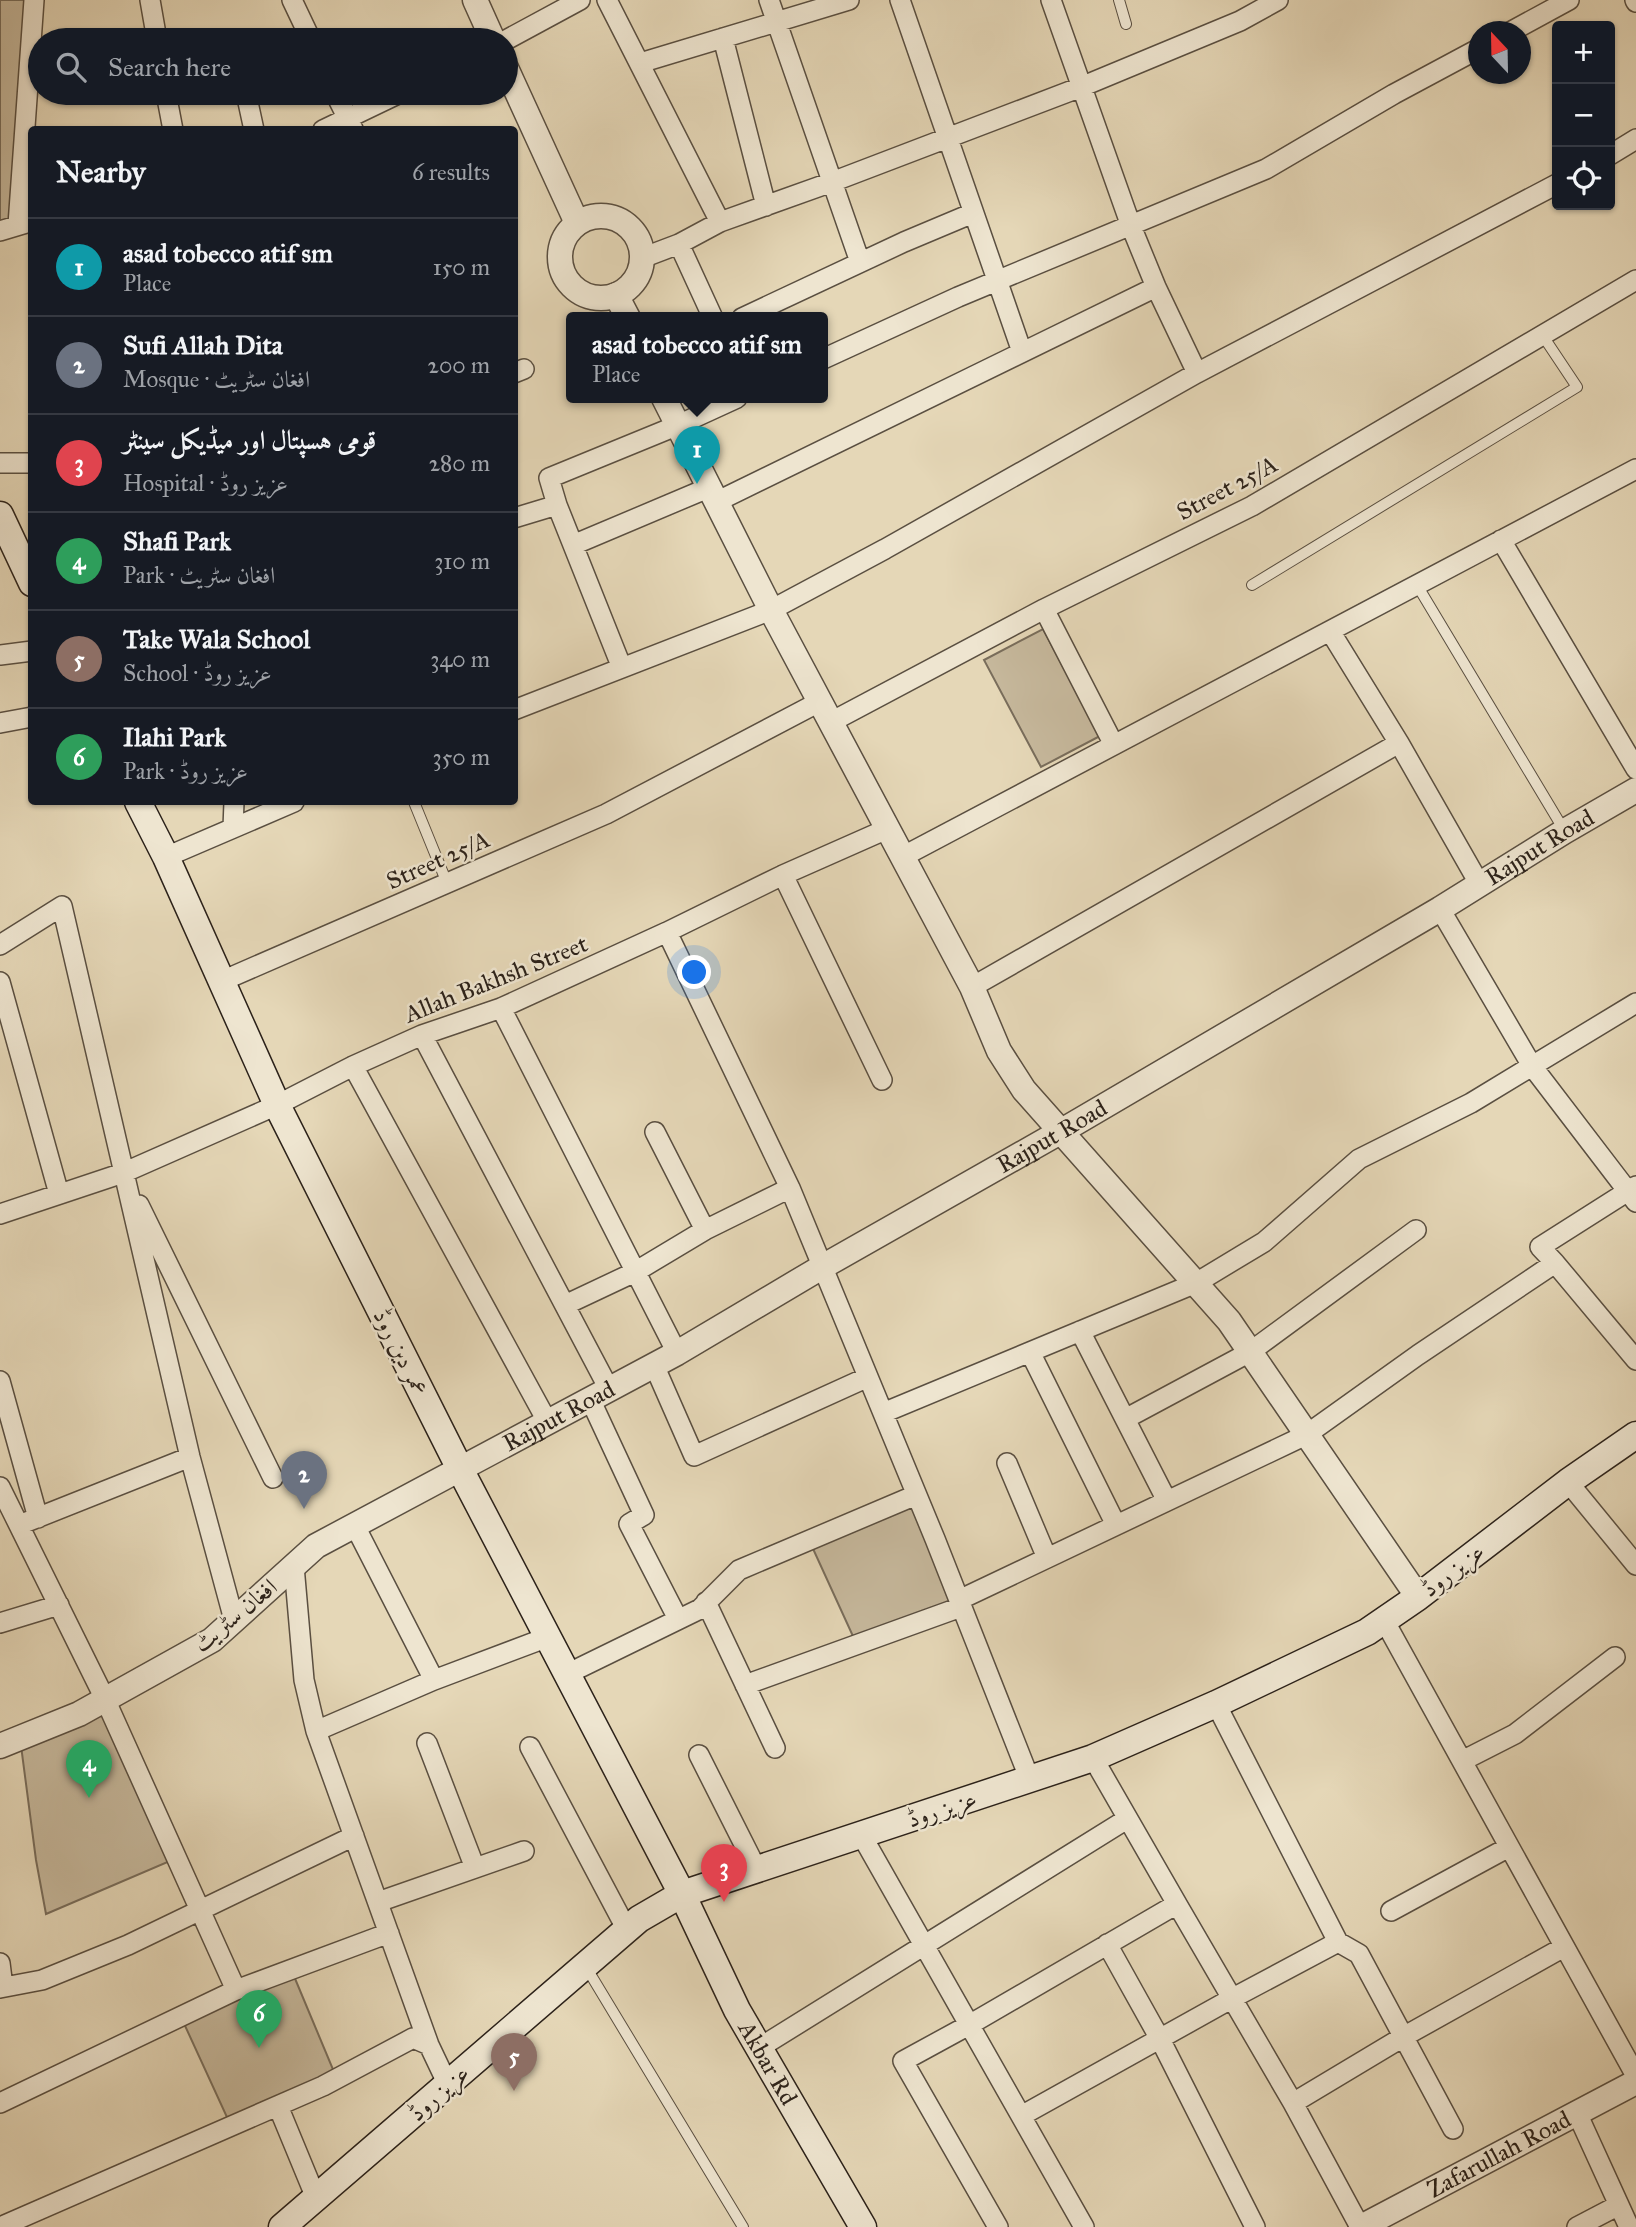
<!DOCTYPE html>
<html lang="en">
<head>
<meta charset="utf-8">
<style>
	body { margin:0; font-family:"IM FELL Great Primer",Amiri,serif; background:#242831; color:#f1f3f6 }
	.controls { position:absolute; right:21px; top:21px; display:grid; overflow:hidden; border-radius:7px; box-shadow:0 2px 5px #0004 }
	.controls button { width:63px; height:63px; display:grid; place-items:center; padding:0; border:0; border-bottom:2px solid #363941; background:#171b24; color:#f1f3f6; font:35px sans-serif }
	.compass { position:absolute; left:1468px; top:21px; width:63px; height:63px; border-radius:50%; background:#171b24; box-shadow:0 2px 5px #0004; rotate:338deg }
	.you { position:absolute; left:695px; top:973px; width:24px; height:24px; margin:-18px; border:5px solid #fff; border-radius:50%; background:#1a73e8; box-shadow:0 0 0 10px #1a73e833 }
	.badge { display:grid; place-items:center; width:46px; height:46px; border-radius:50%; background:#7c3aed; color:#fff; font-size:23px; font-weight:700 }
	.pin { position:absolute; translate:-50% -58px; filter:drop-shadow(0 2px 4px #0008) }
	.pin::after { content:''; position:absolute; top:37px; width:24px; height:21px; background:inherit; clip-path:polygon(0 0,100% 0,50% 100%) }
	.popup { position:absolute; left:566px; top:312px; width:262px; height:91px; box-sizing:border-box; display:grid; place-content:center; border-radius:7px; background:#171b24; filter:drop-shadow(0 2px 5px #0005); font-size:23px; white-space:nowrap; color:#9ea1a6 }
	.popup b { font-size:26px; color:#f1f3f6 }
	.popup::after { content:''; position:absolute; left:50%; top:100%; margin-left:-14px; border:14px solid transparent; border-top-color:#171b24 }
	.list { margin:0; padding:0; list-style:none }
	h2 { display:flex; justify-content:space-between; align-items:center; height:91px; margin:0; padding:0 28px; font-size:30px }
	h2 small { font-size:23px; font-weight:400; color:#9ea1a6 }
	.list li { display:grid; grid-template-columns:46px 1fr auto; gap:21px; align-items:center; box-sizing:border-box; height:98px; padding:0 28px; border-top:2px solid #363941 }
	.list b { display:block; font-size:26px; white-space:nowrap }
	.list p { margin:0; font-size:23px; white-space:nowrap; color:#9ea1a6 }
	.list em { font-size:23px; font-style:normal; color:#9ea1a6 }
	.icon { flex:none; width:38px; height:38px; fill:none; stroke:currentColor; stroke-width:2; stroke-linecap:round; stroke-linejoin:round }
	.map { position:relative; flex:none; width:1636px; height:2227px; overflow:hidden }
	.search { position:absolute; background:#171b24; box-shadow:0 2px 5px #0004; left:28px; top:28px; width:490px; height:77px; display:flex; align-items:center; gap:18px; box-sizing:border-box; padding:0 24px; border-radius:38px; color:#9ea1a6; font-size:26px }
	.panel { position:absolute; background:#171b24; box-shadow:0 2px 5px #0004; left:28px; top:126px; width:490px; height:679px; border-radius:7px }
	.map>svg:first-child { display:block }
	.green { fill:#c6b89c; stroke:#796d5b; stroke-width:2 }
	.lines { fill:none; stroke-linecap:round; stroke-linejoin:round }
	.service-casing { stroke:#5a4f41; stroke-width:12 }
	.minor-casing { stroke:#5a4f41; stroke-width:22 }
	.tertiary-casing { stroke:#5a4f41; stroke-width:27 }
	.secondary-casing { stroke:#2c221a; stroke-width:29 }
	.service { stroke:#eee5d0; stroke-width:10 }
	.minor { stroke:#eee5d0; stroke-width:19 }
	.tertiary { stroke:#eee5d0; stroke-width:24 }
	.secondary { stroke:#eee5d0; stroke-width:26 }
	.labels { text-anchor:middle; stroke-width:5; stroke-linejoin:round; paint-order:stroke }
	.street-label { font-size:24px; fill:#2c221a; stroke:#eee5d0 }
</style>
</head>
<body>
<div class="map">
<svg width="1636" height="2227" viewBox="0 0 1636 2227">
	<rect width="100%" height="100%" fill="#e5d7b7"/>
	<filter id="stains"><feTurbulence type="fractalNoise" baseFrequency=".00286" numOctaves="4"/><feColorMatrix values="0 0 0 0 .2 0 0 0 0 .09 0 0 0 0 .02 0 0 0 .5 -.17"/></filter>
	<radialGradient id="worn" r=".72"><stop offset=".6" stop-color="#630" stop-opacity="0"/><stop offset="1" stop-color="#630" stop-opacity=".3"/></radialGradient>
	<path class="green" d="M0,0H34L18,225L0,231Z
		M1043,629L1100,736L1041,767L984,660Z
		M916,1495L961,1607L857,1645L809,1540Z
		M105,1699L177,1858L46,1914L36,1860L20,1738Z
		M291,1969L337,2079L231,2126L181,2017Z"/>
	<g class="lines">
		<defs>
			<path id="service" d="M1119,0L1126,24
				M1252,585L1577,387L1543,336
				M1417,585L1564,830
				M414,802L447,883
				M586,1967L743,2227"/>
			<path id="minor" d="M150,0L157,40
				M292,0L311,40
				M607,0L720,222
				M769,0L860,262
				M900,0L1022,352
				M1051,0L1131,226L1156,287L1197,373
				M1635,0L1636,2
				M1510,32L1569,0
				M723,38L766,206
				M506,40L580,0
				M640,63L849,0
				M166,93L173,130
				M246,93L254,130
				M335,93L353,129
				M323,130L400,93
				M1610,155L1636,139
				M18,225L34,0
				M0,231L30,222
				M679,244L713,318
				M642,258L679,244L720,222L832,182L1081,87L1240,21L1278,0
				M742,318L904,242L973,213
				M823,359L958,297L1266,169L1394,94L1478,49
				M514,373L524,369
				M0,463H32
				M716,502L1156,287
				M557,505L622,668
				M514,518L557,505L549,478L676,426L737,398
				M1501,540L1636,769
				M573,545L708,488
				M1044,609L1114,745
				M1330,631L1399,743L1480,885
				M0,655L32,651
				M514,710L771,610L885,549L1197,373L1557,184
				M831,722L1044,609L1252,506L1636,280
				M0,723L32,717
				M233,828L234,802
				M166,857L294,802
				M902,857L1636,469
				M783,875L882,1080
				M1440,909L1532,1066L1636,1202
				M667,932L790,1188L935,1539L1030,1780
				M0,945L62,906L190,1457L234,1620
				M222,981L606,814L821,701
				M0,982L59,1194
				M972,987L1399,743
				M501,1008L677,1353
				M422,1035L609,1389
				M353,1066L547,1421
				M655,1132L705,1230
				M139,1205L273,1478
				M0,1214L123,1173L277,1105L353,1066L422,1035L501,1008L667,932L783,875L887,829
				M1555,1263L1636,1360
				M565,1305L635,1272L705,1230L790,1188
				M1080,1331L1167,1501
				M1030,1352L1116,1525
				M654,1365L694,1456L868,1377
				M0,1381L38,1518
				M590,1399L644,1515L629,1524L678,1619
				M883,1413L1196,1283L1264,1242L1359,1159L1471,1103L1636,1003
				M1125,1419L1250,1352L1416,1230
				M1007,1463L1047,1558
				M1568,1482L1636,1565
				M0,1487L105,1699L236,1990
				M19,1525L190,1457
				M355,1526L434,1680
				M294,1566L304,1680L316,1731L429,2045L448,2085
				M959,1600L1306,1435L1418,1355L1555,1263L1540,1247L1636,1186
				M706,1602L775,1748
				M1384,1620L1636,2076
				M0,1623L59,1605
				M567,1674L700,1609L739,1570L916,1495
				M745,1685L961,1607
				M1216,1704L1338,1942
				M316,1731L434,1680L548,1637
				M427,1743L475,1868
				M530,1747L627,1930
				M699,1755L757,1870
				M1093,1758L1177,1904
				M1462,1761L1515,1734L1615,1657
				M862,1836L1084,2227
				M378,1902L524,1851
				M1391,1911L1509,1847
				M1107,1944L1160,2039L1255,2227
				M0,1963L3,1987
				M0,1988L42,1980L128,1945L354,1836
				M759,2048L1127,1819
				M0,2103L236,1990L389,1933
				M1293,2103L1403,2037L1564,1947
				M278,2106L316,2198
				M1577,2113L1629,2227
				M1021,2116L1231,1999L1338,1942L1359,1954L1453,2129
				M0,2227L323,2086L413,2038L429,2045
				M998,2227L903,2061L969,2025L1177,1904L1293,2103L1360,2227
				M1577,2227L1619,2205"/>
			<g id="tertiary">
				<path d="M475,0L493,40"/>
				<path d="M506,68L577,223"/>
				<circle cx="601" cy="257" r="41"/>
				<path d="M616,295L628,318"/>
				<path d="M664,398L771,610L972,987L999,1051L1024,1090L1229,1321L1418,1597"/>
				<path id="s1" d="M0,1746L79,1714L212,1640L316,1546L677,1353L822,1267L1060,1132L1440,909L1565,831L1636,790"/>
				<path id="s2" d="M1361,2227L1636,2082"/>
			</g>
			<g id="secondary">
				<path d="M0,515L32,583"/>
				<path id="s3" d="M138,802L166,857L277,1105L461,1471L682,1894L737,2010L863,2227"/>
				<path d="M282,2227L639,1919L682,1894L1093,1758L1216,1704L1367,1632L1418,1597L1568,1482L1636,1435"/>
			</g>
		</defs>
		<use href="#service" class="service-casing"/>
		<use href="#minor" class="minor-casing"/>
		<use href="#tertiary" class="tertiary-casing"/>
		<use href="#secondary" class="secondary-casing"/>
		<use href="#service" class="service"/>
		<use href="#minor" class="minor"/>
		<use href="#tertiary" class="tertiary"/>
		<use href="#secondary" class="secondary"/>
	</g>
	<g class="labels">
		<g class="street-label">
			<text transform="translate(1227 488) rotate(-28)" y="8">Street 25/A</text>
			<text dy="8" stroke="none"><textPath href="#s1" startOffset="1787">Rajput Road</textPath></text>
			<text transform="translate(438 860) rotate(-24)" y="8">Street 25/A</text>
			<text transform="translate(496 979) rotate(-22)" y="8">Allah Bakhsh Street</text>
			<text dy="8" stroke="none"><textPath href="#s1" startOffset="1220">Rajput Road</textPath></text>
			<text transform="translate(401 1352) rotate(63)" y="8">عمر دین روڈ</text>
			<text dy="8" stroke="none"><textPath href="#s1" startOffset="653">Rajput Road</textPath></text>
			<text transform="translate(1453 1570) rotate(-37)" y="8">عزیز روڈ</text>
			<text transform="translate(235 1615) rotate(-39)" y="8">افغان سٹریٹ</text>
			<text transform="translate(942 1809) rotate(-18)" y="8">عزیز روڈ</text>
			<text dy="8" stroke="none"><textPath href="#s3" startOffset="1410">Akbar Rd</textPath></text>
			<text transform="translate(439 2093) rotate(-41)" y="8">عزیز روڈ</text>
			<text dy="8" stroke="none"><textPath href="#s2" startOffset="156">Zafarullah Road</textPath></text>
		</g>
	</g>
	<rect width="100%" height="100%" filter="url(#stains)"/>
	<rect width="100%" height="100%" fill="url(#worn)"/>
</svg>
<div class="controls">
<button>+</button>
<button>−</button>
<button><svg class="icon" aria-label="locate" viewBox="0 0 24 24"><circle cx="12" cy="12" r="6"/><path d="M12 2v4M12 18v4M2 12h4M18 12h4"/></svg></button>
</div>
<svg class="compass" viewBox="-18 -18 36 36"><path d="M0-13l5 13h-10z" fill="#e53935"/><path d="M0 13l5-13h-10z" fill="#9ea1a6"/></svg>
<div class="you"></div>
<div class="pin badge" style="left:697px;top:484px;background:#0f9aa8">1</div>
<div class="popup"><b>asad tobecco atif sm</b>Place</div>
<div class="pin badge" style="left:304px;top:1509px;background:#6b7280">2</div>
<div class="pin badge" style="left:724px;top:1902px;background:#e0444e">3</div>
<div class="pin badge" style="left:89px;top:1798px;background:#2e9e5b">4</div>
<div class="pin badge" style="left:514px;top:2091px;background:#8d6e63">5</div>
<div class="pin badge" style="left:259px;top:2048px;background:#2e9e5b">6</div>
<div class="search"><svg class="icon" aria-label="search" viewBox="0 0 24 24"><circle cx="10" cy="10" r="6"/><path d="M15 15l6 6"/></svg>Search here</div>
<section class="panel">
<h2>Nearby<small>6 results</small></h2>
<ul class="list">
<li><span class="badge" style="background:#0f9aa8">1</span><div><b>asad tobecco atif sm</b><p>Place</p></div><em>150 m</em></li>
<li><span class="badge" style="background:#6b7280">2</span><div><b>Sufi Allah Dita</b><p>Mosque · افغان سٹریٹ</p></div><em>200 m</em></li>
<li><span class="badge" style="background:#e0444e">3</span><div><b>قومی ہسپتال اور میڈیکل سینٹر</b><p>Hospital · عزیز روڈ</p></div><em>280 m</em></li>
<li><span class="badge" style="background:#2e9e5b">4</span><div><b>Shafi Park</b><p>Park · افغان سٹریٹ</p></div><em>310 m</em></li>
<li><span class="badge" style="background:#8d6e63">5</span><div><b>Take Wala School</b><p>School · عزیز روڈ</p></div><em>340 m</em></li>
<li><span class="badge" style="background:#2e9e5b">6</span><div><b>Ilahi Park</b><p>Park · عزیز روڈ</p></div><em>350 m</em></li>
</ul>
</section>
</div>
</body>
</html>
